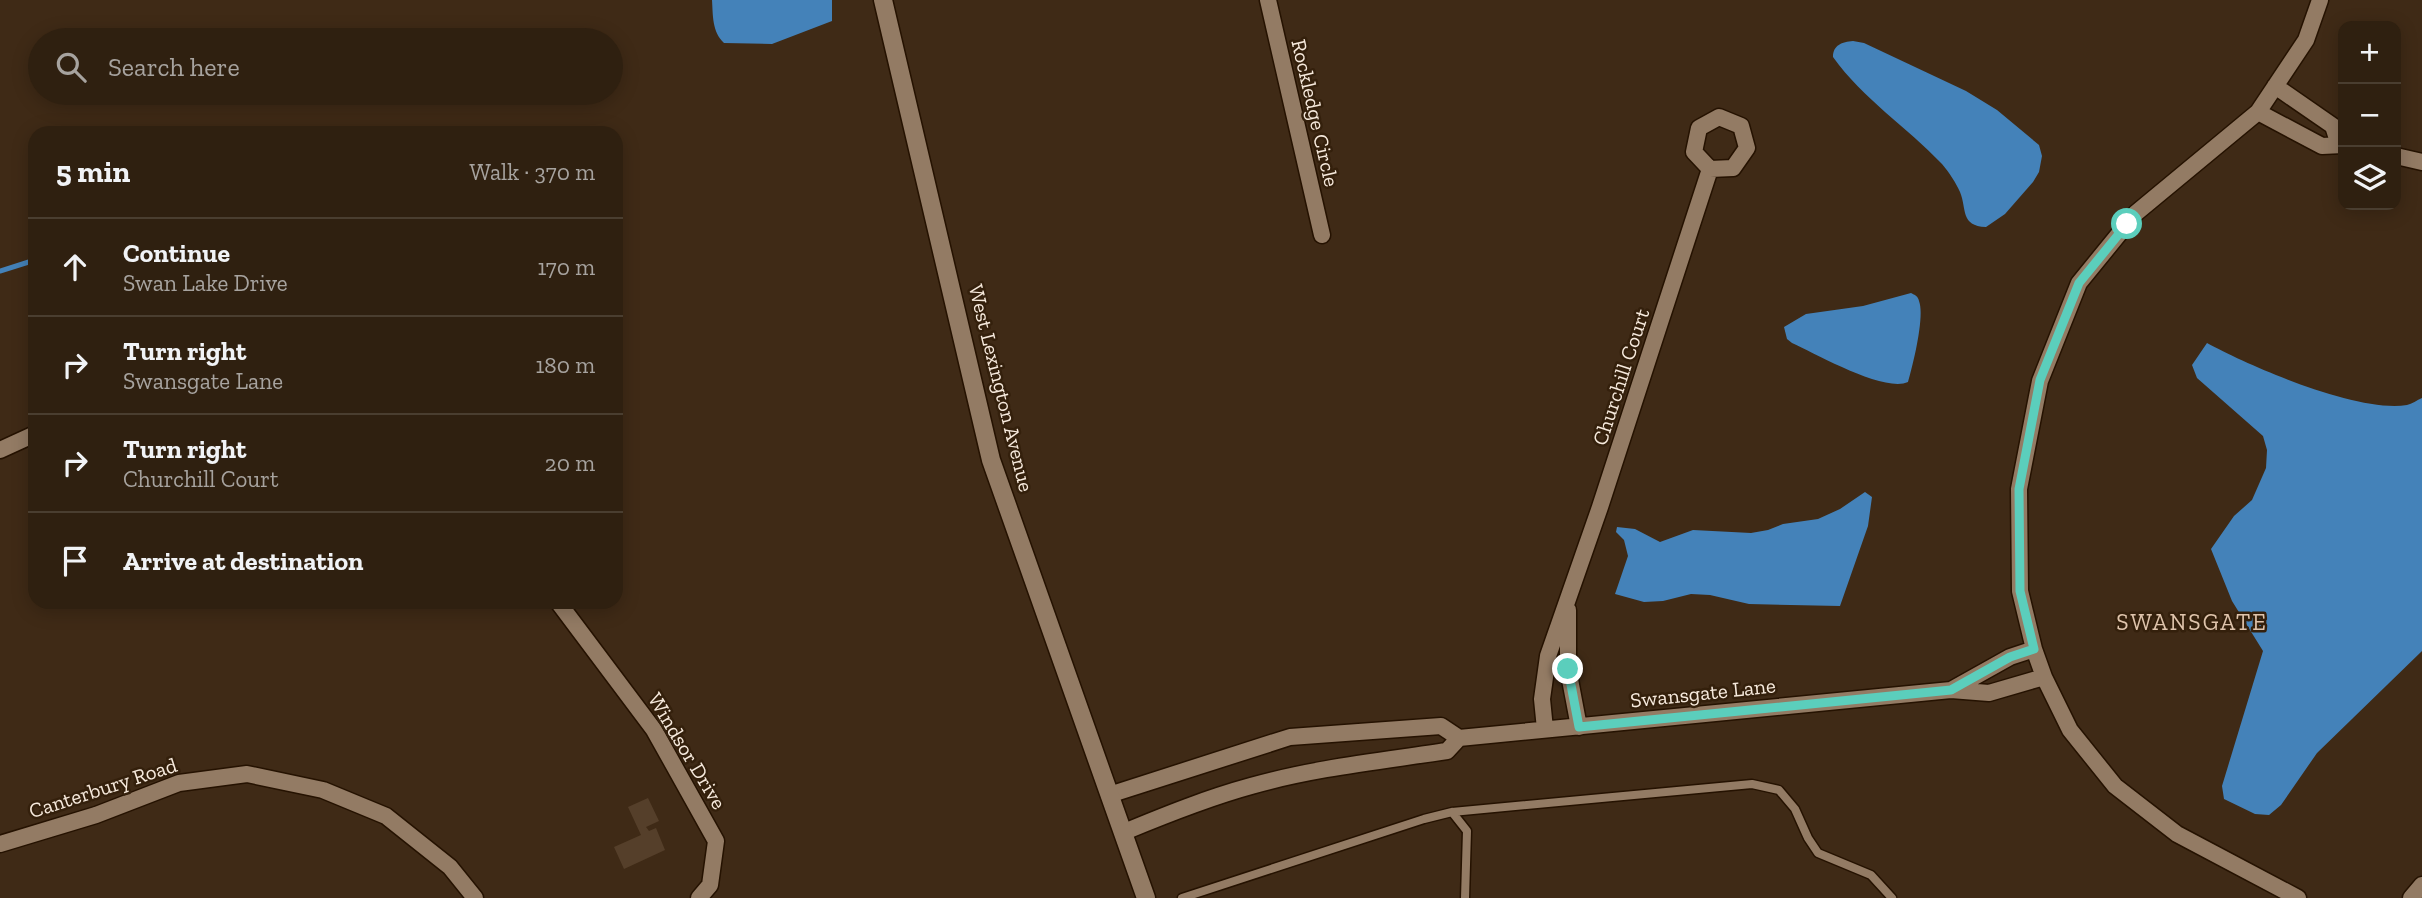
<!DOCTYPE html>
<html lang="en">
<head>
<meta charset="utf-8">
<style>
	body { margin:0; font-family:"Zilla Slab",serif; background:#372819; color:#f1f3f6 }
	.controls { position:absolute; right:21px; top:21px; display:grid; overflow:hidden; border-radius:14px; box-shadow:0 4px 18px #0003 }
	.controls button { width:63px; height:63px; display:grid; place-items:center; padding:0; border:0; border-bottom:2px solid #4a3e30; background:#2f2010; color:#f1f3f6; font:35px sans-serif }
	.stop { position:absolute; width:21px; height:21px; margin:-16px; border:5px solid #5bcebc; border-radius:50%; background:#fff }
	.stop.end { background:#5bcebc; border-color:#fff; box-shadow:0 2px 7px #0008 }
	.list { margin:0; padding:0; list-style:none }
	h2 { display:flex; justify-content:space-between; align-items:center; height:91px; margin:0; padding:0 28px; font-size:30px }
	h2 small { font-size:23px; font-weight:400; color:#a7a39f }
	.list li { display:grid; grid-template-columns:46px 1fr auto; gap:21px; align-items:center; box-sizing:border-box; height:98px; padding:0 28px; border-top:2px solid #4a3e30 }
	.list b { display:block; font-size:26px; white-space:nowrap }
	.list p { margin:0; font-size:23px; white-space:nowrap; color:#a7a39f }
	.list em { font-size:23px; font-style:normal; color:#a7a39f }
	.icon { flex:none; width:38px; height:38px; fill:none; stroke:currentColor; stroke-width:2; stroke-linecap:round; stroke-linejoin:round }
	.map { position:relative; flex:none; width:2422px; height:898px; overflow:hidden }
	.search { position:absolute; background:#2f2010; box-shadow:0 4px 18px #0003; left:28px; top:28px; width:595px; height:77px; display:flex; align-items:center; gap:18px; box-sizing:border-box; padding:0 24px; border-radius:38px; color:#a7a39f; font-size:26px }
	.panel { position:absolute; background:#2f2010; box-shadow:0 4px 18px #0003; left:28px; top:126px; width:595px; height:483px; border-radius:21px }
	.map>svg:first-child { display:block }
	.water { fill:#4482b9 }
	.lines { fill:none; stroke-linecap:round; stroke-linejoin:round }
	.stream { stroke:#4482b9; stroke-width:5 }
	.building { fill:#553f2a }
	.lane-casing { stroke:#251201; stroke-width:11 }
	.street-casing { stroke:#251201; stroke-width:19 }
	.secondary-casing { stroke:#251201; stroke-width:21 }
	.lane { stroke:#937b64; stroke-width:8 }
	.street { stroke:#937b64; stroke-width:16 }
	.secondary { stroke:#937b64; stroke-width:18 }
	.route { stroke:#5bcebc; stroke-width:9 }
	.labels { text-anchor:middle; stroke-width:5; stroke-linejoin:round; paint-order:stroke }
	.street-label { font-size:21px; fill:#f7eadd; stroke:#34200c }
	.neighbourhood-label { font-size:23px; letter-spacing:2px; fill:#dfc4ac; stroke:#34200c }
</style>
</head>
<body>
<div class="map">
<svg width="2422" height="898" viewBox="0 0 2422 898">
	<rect width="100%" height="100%" fill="#3f2a16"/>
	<path class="water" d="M712,0H832V21L772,44L724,43C712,32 713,15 712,0Z
		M1853,41L1864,43L1966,91L1997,110L2039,145L2042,156L2039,172L2033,182L2005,214L1986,227C1960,226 1967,209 1960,192C1956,183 1949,172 1942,164C1907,127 1863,99 1833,57C1833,45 1842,42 1853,41Z
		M1911,293C1915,295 1918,296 1919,301C1925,316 1913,365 1908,382C1885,393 1816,354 1792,343L1787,339L1784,327L1806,314L1863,306Z
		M2207,343C2251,367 2358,413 2407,405C2412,404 2417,400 2422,398V651L2317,753L2281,805L2269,815L2255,814L2224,799L2222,786L2263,651L2232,601L2211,549L2234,516L2252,500L2266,468L2267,450L2263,436L2197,378L2192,365Z
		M1865,492L1872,497L1868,526L1840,606L1749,604L1710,595L1691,594L1663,601L1644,602L1615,594L1628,556L1624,540L1616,532L1617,527L1635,529L1660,542L1693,530L1751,533L1768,530L1783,524L1818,519L1840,509Z"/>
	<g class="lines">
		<path class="stream" d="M0,271L35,260"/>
	</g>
	<path class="building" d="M648,798L659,821L646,827L649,831L656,828L665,850L624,869L614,847L641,835L628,807Z"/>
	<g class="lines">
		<defs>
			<path id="lane" d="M1452,812L1467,831L1465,898
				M1182,898L1424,819L1452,812L1752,784L1779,790L1795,809L1808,838L1818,853L1871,875L1892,898"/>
			<path id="street" d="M1268,0L1322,235
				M2275,86L2333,126L2339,145
				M2258,112L2322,146L2343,145
				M1719,117L1741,126L1747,148L1733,168L1710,169L1694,152L1699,128Z
				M2396,156L2422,162
				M0,450L35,434
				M558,602L654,730L716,841L710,885L699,898
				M1568,610V669L1579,727
				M1951,690L2010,657L2034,649
				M1545,729L1542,699L1548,656L1600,507L1710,169
				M1109,795L1290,737L1441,726L1459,738L1951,690L1989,693L2044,677
				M1124,832C1165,815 1207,798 1251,786C1314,768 1382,761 1447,751L1459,738
				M0,844L96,815L179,783L247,774L323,790L386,816L450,867L475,898
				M2298,898L2177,834L2115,786L2070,730L2044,677L2034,649L2020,591L2019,489L2040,381L2079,283L2136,213L2258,112L2306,40L2320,0
				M2411,898L2422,885"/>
			<path id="secondary" d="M883,0L991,460L1146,898"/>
		</defs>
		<use href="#lane" class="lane-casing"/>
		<use href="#street" class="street-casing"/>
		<use href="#secondary" class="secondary-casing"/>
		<use href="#lane" class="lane"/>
		<use href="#street" class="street"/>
		<use href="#secondary" class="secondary"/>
	</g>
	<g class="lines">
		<path class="route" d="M1568,669L1579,727L1951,690L2010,657L2034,649L2020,591L2019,489L2040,380L2079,283L2127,224"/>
	</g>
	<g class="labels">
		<g class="street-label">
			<text transform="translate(1315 113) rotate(77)" y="7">Rockledge Circle</text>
			<text transform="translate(1621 377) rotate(-72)" y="7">Churchill Court</text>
			<text transform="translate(1001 388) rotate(76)" y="7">West Lexington Avenue</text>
			<text transform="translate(1703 693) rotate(-6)" y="7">Swansgate Lane</text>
			<text transform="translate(687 751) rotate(59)" y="7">Windsor Drive</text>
			<text transform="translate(103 788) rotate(-18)" y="7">Canterbury Road</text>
		</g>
		<g class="neighbourhood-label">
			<text x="2192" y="630">SWANSGATE</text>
		</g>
	</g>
</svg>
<div class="controls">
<button>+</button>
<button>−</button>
<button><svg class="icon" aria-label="layers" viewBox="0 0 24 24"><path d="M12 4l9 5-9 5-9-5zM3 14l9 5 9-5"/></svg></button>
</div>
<div class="stop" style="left:2127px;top:224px"></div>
<div class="stop end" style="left:1568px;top:669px"></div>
<div class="search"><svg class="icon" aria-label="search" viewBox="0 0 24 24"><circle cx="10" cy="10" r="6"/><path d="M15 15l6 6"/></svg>Search here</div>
<section class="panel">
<h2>5 min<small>Walk · 370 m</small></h2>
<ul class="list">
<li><svg class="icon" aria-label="ahead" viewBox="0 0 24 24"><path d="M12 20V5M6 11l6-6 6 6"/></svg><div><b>Continue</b><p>Swan Lake Drive</p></div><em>170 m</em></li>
<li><svg class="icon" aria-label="right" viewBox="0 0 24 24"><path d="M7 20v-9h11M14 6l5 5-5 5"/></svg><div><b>Turn right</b><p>Swansgate Lane</p></div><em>180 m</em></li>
<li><svg class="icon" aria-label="right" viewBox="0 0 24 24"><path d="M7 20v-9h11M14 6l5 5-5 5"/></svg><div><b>Turn right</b><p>Churchill Court</p></div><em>20 m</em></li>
<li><svg class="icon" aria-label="arrive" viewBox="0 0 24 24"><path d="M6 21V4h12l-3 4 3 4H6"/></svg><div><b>Arrive at destination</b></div></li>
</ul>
</section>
</div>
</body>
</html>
